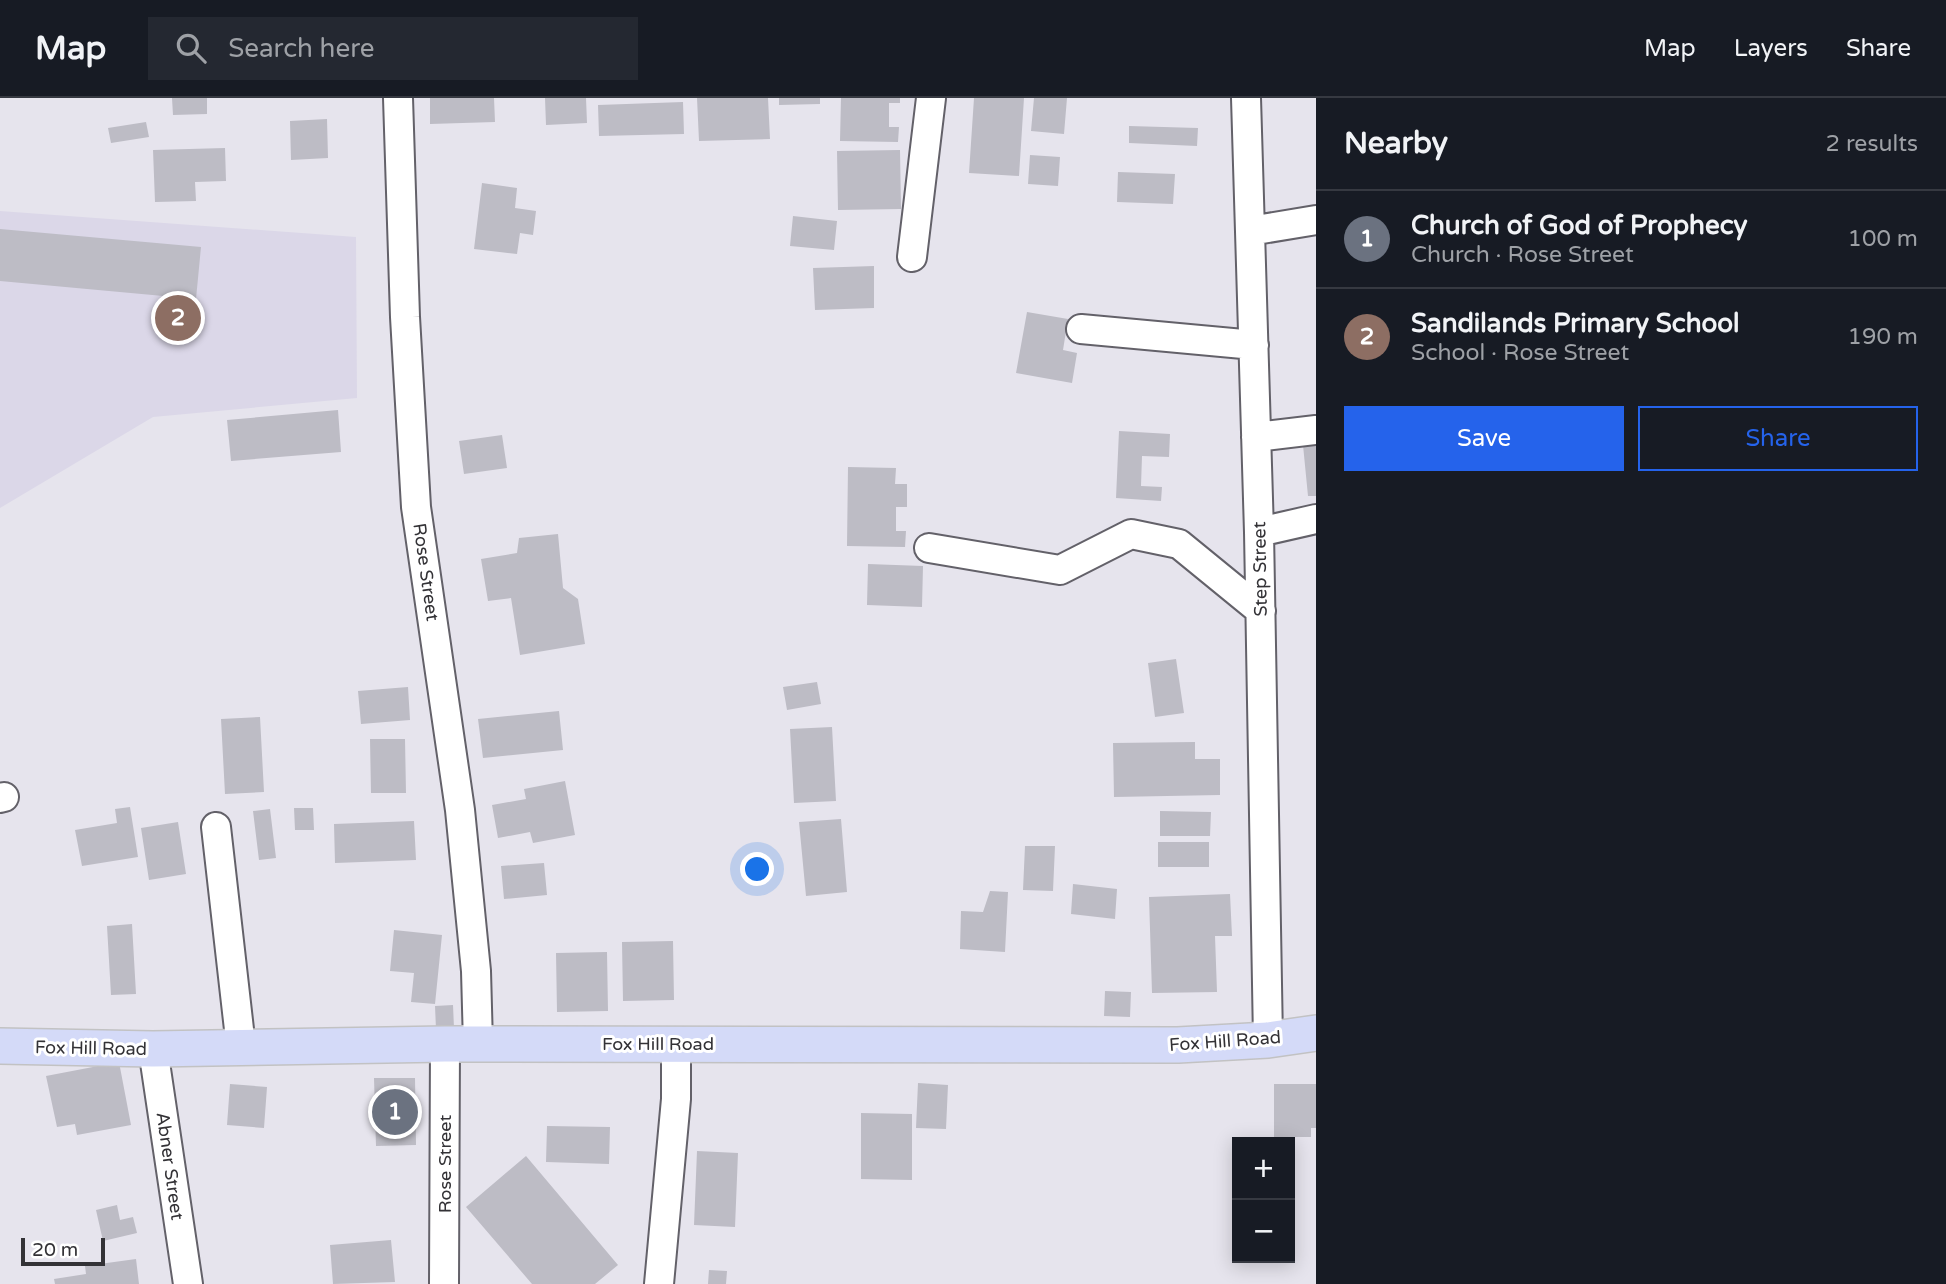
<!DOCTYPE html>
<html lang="en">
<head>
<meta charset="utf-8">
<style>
	body { margin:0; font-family:"Varela Round",sans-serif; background:#242831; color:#f1f3f6 }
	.controls { position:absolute; right:21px; bottom:21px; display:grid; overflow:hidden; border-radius:0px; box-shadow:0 4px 18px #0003 }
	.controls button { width:63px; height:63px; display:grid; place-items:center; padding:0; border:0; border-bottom:2px solid #363941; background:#171b24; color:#f1f3f6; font:35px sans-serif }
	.scale { position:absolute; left:21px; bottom:18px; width:84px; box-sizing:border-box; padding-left:7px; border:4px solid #333236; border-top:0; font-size:19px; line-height:24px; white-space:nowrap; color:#333236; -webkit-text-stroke:5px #fff; paint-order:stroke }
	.you { position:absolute; left:758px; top:772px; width:24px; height:24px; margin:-18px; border:5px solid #fff; border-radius:50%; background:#1a73e8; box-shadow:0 0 0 10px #1a73e833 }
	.badge { display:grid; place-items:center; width:46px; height:46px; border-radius:50%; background:#2563eb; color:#fff; font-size:23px; font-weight:700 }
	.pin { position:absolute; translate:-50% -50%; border:4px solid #fff; box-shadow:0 2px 7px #0006 }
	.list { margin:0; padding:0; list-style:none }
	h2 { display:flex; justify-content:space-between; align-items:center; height:91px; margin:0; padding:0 28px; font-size:30px }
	h2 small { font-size:23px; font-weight:400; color:#9ea1a6 }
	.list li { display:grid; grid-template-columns:46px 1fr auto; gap:21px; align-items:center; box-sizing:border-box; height:98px; padding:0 28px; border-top:2px solid #363941 }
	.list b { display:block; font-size:26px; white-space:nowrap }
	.list p { margin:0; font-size:23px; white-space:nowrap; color:#9ea1a6 }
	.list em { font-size:23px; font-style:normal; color:#9ea1a6 }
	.actions { display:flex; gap:14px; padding:21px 28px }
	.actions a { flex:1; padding:16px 0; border:2px solid #2563eb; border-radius:0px; text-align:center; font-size:24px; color:#2563eb }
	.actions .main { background:#2563eb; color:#fff }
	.icon { flex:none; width:38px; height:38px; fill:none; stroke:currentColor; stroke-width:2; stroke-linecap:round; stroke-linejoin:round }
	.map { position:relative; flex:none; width:1316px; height:1186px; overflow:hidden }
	header { display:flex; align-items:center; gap:42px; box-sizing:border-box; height:98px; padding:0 35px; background:#171b24; border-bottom:2px solid #363941 }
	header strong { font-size:33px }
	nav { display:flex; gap:38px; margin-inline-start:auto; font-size:24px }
	.search { width:490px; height:63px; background:#242831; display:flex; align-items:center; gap:18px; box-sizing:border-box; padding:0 24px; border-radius:0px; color:#9ea1a6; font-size:26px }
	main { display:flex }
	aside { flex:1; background:#171b24 }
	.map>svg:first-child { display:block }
	.built { fill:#dbd7e8 }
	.building { fill:#bdbcc5 }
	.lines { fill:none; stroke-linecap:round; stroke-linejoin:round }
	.minor-casing { stroke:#636169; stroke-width:32 }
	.major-casing { stroke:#c2c2c3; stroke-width:38 }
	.minor { stroke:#fff; stroke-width:28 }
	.major { stroke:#d4daf8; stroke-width:35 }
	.labels { text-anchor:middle; stroke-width:6; stroke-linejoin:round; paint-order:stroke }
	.street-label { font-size:18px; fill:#333236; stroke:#fff }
</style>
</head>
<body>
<header>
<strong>Map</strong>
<div class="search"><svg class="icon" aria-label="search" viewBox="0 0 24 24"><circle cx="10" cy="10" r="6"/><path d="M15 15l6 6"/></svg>Search here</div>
<nav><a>Map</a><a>Layers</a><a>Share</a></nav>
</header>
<main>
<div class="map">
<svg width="1316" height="1186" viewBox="0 0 1316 1186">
	<rect width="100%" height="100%" fill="#e6e4ed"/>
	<path class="built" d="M0,113L356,139L357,300L153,319L0,410Z"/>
	<path class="building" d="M172,0H207V16L173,17Z
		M430,0H494L495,24L430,26Z
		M545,0H586L587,25L546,27Z
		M697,0H768L770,41L699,43Z
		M779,0H820V6L779,7Z
		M841,0H900V5H889V29H899L898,44L840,43Z
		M974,0H1024L1019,78L969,75Z
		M1034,0H1067L1064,36L1031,33Z
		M683,4L684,36L599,38L598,7Z
		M327,21L328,60L291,62L290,23Z
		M146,24L149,39L111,45L108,30Z
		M1129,28L1198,30L1197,48L1129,45Z
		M225,50L226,83L195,84L196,103L155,104L153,52Z
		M900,52L901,111L838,112L837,53Z
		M1030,57L1060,59L1058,88L1028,86Z
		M1118,74L1175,76L1173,106L1117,104Z
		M482,85L517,90L515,110L536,113L533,137L520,135L517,156L474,151Z
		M793,118L837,123L834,152L790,148Z
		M0,131L201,149L196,201L0,183Z
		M874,168V210L815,212L813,170Z
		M1027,214L1068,221L1063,252L1077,255L1072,285L1016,275Z
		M338,312L341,354L231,363L227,322Z
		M1119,333L1170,336L1169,359L1142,358L1141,388L1162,389L1161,403L1116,400Z
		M502,337L507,370L464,376L459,343Z
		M1316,346V398H1308L1303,347Z
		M848,369L896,370L895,386H907V409H896V433H906L905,449L847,448Z
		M558,436L563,490L578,501L585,546L520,557L511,500L488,503L481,461L517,455L519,440Z
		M868,466L923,468L922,509L867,507Z
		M1176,561L1184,615L1155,619L1148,565Z
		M817,584L821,606L787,612L783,589Z
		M408,589L410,622L361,626L358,593Z
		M559,613L563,652L483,660L478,621Z
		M260,619L264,694L225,696L221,621Z
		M832,629L836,703L794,705L790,631Z
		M370,641H405L406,695H371Z
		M1195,644V661H1220V697L1114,699L1113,645Z
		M565,683L575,737L533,745L530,734L498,740L492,707L526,701L524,691Z
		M130,709L138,759L82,768L75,732L117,725L115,711Z
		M294,710H313L314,732H295Z
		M270,711L276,760L259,762L253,713Z
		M1160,713L1211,714L1210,738H1160Z
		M841,721L847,794L806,798L799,724Z
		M414,723L416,762L335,765L334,726Z
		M178,724L186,776L149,782L141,730Z
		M1158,744H1209V769H1158Z
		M1025,748H1055L1053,793L1023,792Z
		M544,765L547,797L504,801L501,768Z
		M1073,786L1117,791L1115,821L1071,816Z
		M990,793L1008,794L1005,854L960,851L961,813L983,814Z
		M1230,796L1232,838H1215L1217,894L1152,895L1149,799Z
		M132,826L136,896L111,897L107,828Z
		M394,832L442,837L435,906L411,904L414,875L390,873Z
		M673,843L674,902L623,903L622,844Z
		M607,854L608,913L557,914L556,855Z
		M1105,893L1131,894L1130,919L1104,918Z
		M453,907L454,930L436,931L435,908Z
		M119,964L131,1027L77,1037L75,1026L57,1029L46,978Z
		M374,980H415L416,1047L376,1048Z
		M918,985L948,987L946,1031L916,1030Z
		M230,986L267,989L264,1030L227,1027Z
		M1274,986H1316V1030H1311V1039H1274Z
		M861,1015L912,1016V1082L861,1081Z
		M547,1028L610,1029L609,1066L546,1064Z
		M697,1053L738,1055L735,1129L694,1127Z
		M526,1058L618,1167L595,1186H532L466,1109Z
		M117,1107L120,1122L133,1119L137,1135L103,1143L96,1112Z
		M391,1142L395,1184L333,1186L330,1147Z
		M136,1161L139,1186H55L54,1181L86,1176L85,1168Z
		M709,1172L727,1173L726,1186H708Z"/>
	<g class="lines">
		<defs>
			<path id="minor" d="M398,0L405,219L416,409L460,712L476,873L478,946
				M1246,0L1259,434L1268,942
				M1250,133L1316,122
				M912,159L931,0
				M1081,231L1254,247
				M1256,339L1316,332
				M1259,434L1316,421
				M929,450L1060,472L1131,436L1179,446L1261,513
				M0,700L4,699
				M216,729L241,949
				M153,951L188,1186
				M444,1186L445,946
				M659,1186L676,1001V946"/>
			<path id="major" d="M0,948L153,951L445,946L1178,947L1268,942L1316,935"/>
		</defs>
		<use href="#minor" class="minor-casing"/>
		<use href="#major" class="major-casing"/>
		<use href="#minor" class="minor"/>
		<use href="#major" class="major"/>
	</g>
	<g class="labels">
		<g class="street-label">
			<text transform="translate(1260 471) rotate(-91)" y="6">Step Street</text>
			<text transform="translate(426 474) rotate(82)" y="6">Rose Street</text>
			<text transform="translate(1225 943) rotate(-4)" y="6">Fox Hill Road</text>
			<text x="658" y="952">Fox Hill Road</text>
			<text transform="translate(91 950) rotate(1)" y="6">Fox Hill Road</text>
			<text transform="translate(445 1066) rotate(-90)" y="6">Rose Street</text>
			<text transform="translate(170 1068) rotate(82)" y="6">Abner Street</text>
		</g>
	</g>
</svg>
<div class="controls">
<button>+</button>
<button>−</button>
</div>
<div class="scale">20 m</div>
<div class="you"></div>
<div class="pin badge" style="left:395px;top:1014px;background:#6b7280">1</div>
<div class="pin badge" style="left:178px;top:220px;background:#8d6e63">2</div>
</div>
<aside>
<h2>Nearby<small>2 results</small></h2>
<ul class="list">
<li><span class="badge" style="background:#6b7280">1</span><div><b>Church of God of Prophecy</b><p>Church · Rose Street</p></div><em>100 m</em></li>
<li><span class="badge" style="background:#8d6e63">2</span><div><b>Sandilands Primary School</b><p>School · Rose Street</p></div><em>190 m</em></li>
</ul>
<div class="actions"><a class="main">Save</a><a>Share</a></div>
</aside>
</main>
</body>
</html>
